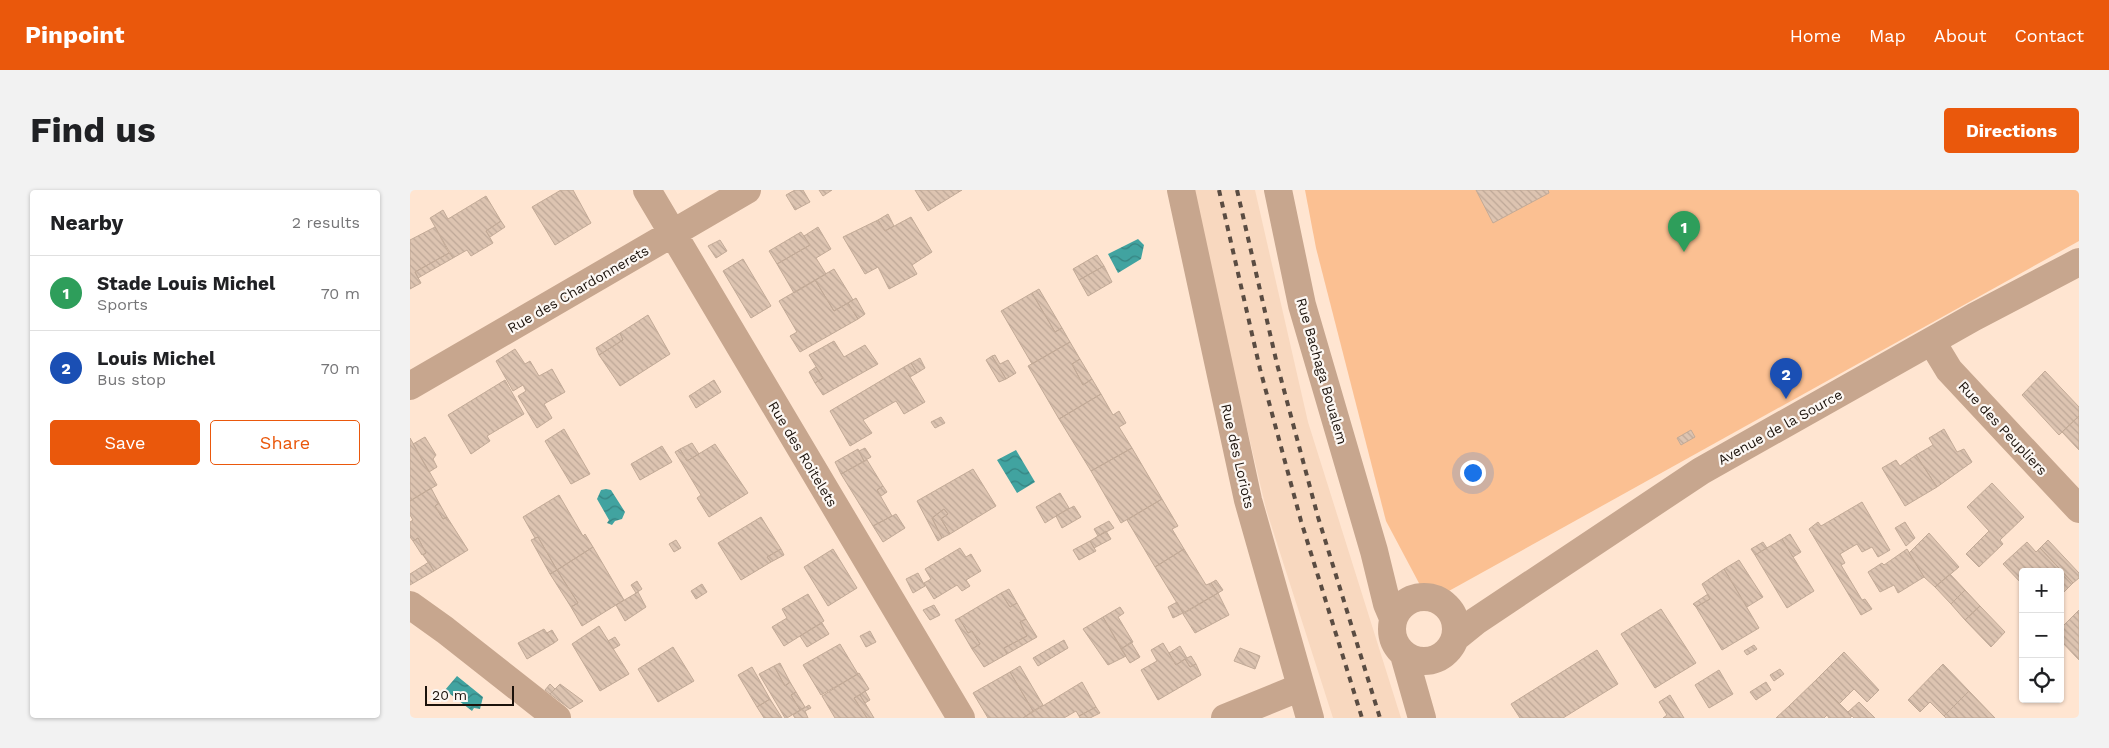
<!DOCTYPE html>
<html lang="en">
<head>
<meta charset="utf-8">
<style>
	body { margin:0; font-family:"Work Sans",sans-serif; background:#f2f2f2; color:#202124 }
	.controls { position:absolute; right:15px; bottom:15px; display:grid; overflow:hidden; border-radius:5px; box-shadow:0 1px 4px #0004 }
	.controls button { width:45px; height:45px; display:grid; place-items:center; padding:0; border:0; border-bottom:1px solid #e0e0e0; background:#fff; color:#202124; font:25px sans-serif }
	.scale { position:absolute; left:15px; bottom:12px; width:89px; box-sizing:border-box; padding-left:5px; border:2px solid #1b120b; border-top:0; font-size:14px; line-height:18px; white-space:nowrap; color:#1b120b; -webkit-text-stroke:4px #fcf7f3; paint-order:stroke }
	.you { position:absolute; left:1062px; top:282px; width:18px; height:18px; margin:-12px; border:4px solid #fff; border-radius:50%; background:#1a73e8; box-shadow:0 0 0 8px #1a73e833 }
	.badge { display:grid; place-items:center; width:32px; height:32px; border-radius:50%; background:#ea580c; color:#fff; font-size:16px; font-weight:700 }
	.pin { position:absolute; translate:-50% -41px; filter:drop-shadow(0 1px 2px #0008) }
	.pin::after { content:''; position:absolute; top:26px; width:18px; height:15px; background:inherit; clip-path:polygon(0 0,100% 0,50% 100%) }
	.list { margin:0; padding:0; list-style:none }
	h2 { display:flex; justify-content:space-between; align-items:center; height:65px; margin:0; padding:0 20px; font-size:21px }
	h2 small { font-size:16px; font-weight:400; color:#757577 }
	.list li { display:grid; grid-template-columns:32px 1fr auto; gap:15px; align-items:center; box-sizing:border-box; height:75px; padding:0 20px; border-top:1px solid #e0e0e0 }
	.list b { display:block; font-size:19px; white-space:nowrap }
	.list p { margin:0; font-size:16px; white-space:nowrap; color:#757577 }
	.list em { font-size:16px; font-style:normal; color:#757577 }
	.actions { display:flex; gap:10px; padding:15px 20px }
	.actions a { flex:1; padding:11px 0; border:1px solid #ea580c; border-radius:5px; text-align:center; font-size:18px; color:#ea580c }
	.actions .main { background:#ea580c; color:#fff }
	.icon { flex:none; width:28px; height:28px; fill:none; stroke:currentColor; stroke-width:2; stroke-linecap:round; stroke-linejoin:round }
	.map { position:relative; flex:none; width:1669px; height:528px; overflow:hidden; border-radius:5px }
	header { display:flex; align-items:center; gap:30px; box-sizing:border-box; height:70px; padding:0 25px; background:#ea580c; color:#fff }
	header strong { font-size:24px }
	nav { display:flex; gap:28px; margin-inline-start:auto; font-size:18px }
	.intro { display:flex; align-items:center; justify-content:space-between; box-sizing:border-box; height:120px; padding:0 30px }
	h1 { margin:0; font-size:35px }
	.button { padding:12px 22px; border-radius:5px; background:#ea580c; color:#fff; font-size:18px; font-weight:700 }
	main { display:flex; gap:30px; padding:0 30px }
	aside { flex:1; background:#fff; border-radius:5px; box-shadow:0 1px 4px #0004 }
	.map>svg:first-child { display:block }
	.built { fill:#f8d8bf }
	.garden { fill:#fbc092 }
	.water { fill:url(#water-waves) }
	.building { fill:url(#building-back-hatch); stroke:#c2aa97 }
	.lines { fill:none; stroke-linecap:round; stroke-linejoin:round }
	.minor { stroke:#c7a68e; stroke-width:28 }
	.rail { stroke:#5a4c42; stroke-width:4; stroke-dasharray:6 6; stroke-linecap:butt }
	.labels { text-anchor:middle; stroke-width:4.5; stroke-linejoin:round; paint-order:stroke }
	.street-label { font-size:14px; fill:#1b120b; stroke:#fcf7f3 }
</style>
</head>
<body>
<header>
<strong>Pinpoint</strong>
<nav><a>Home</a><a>Map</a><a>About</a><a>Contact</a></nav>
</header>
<div class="intro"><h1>Find us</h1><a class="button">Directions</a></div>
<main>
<aside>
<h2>Nearby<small>2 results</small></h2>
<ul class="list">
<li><span class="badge" style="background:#2e9e5b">1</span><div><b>Stade Louis Michel</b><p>Sports</p></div><em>70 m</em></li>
<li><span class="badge" style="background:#1a4fb4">2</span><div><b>Louis Michel</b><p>Bus stop</p></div><em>70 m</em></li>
</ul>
<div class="actions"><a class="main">Save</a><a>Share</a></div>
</aside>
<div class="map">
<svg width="1669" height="528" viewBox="0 0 1669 528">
	<defs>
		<pattern id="water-waves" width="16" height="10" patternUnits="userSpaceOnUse" patternTransform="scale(1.25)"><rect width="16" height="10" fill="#41a3a0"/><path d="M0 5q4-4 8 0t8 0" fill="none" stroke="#368381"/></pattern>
		<pattern id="building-back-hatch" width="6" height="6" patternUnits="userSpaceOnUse" patternTransform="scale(1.25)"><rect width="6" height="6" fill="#ddc4b1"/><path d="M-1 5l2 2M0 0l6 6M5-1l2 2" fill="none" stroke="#bda797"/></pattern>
	</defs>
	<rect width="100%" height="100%" fill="#ffe5d1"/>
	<path class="built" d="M781,0H845L898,232L991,528H923L856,319Z"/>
	<path class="garden" d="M895,0H1669V51L1019,412L976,331L906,58Z"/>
	<path class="water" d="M728,49L734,55L731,69L708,83L698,64Z
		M606,260L625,292L607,303L587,270Z
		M196,299L201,300L215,322L212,329L205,331L202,335L197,333L199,330L187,309L191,300Z
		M47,486L73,507L70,519L64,518L62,521L35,500Z"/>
	<path class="building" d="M151,0H163L181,33L145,55L122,17Z
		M385,0H393L400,12L385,20L376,5Z
		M409,0H422L413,6Z
		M505,0H552L518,21Z
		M1066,0H1138L1139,3L1083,33Z
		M76,6L91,31L76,41L83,53L61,66L57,60L43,68L20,28L33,20L38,29Z
		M478,24L484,36L475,41L468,30Z
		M501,27L522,62L502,75L507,84L479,99L468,77L455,84L433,47L468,30L475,41Z
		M91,31L95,37L80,47L76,41Z
		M25,37L39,63L5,82L11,93L0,99V50Z
		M408,37L421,59L406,68L416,84L384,103L367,74L400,55L394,46Z
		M391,42L400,55L367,74L359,61Z
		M310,50L317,61L306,68L298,56Z
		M39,63L43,68L8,88L5,82Z
		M687,65L694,76L669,90L663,79Z
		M333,69L361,116L341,128L313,81Z
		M694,76L702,92L678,106L669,90Z
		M424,79L443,110L424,121L405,90Z
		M405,90L424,121L438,113L448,129L390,162L380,146L387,142L369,111Z
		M629,99L652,138L645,142L622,103Z
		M622,103L645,142L652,138L660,152L622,174L591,121Z
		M446,108L455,124L448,129L438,113Z
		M238,125L260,164L210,196L189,165L213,150L210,143Z
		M210,143L213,150L189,165L186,158Z
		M424,151L434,167L455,155L468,174L413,205L405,193L413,188L399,165Z
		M660,152L670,169L662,174L673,195L682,189L691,204L649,229L618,176Z
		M105,159L115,174L120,171L129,186L142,179L155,202L134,214L142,228L127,238L108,206L116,201L113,195L103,201L86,171Z
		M585,165L590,174L598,170L606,183L596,189L582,166Z
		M582,166L596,189L589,192L576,170Z
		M510,168L515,178L507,183L501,173Z
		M670,169L682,189L673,195L662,174Z
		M501,173L507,183L500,187L494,177Z
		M406,177L413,188L405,193L399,182Z
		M494,177L515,212L494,224L486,211L453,230L462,243L440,256L420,221Z
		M1635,181L1669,217V226L1649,245L1612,205Z
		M95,190L114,224L77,246L80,251L61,264L38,225Z
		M304,190L311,202L286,218L279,206Z
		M691,204L703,225L709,221L716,233L709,237L722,258L681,281L649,229Z
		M1669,226V260L1652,242Z
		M531,227L535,233L525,238L521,232Z
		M154,239L180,284L161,294L135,251Z
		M1534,239L1547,262L1554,259L1562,272L1527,297L1506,265L1523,255L1519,248Z
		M1281,240L1285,247L1271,255L1267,248Z
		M15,247L26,265L23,269L27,277L19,282L3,254Z
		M0,248L27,295L0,311Z
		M282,253L289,264L277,271L270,259Z
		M305,254L338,303L299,327L287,308L291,305L265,262L270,259L277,271Z
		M252,256L262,272L230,290L221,274Z
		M455,258L461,267L454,271L449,261Z
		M722,258L752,309L711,333L681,281Z
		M448,259L454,271L431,284L425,272Z
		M1506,265L1527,297L1495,316L1472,278L1486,270L1490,276Z
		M457,270L473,296L467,300L482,326L463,336L431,284Z
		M563,279L586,316L540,344L531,329L538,324L534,319L522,328L532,348L528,351L507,311Z
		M1582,293L1614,327L1590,350L1593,354L1569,377L1556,364L1579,341L1557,317Z
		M473,296L477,302L471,306L467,300Z
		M21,298L29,313L25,316L33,329L37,327L58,360L24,381L13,365L16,363L8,348L3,351L0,347V332L3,330L0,325V311Z
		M650,303L659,318L635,333L626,317Z
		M149,305L173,346L175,344L183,357L147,380L128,347L125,348L113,327Z
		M752,309L768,336L762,339L774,359L745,377L717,330Z
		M1452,312L1480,360L1468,367L1462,357L1452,362L1447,354L1430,364L1435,373L1431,375L1452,410L1455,409L1462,419L1451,425L1399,339L1408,332L1411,336Z
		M29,313L37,327L33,329L25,316Z
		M664,316L671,327L652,338L646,326Z
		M534,319L538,324L531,329L540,344L532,348L522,328Z
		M486,324L495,338L473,352L463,336Z
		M351,327L371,359L357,367L361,372L331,390L308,353Z
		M699,331L704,338L688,346L684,339Z
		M1495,332L1505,348L1496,356L1485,338Z
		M696,341L701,349L684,358L680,351Z
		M1519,343L1549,377L1525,397L1514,387L1499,363Z
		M1380,344L1391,362L1383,367L1372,349Z
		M128,347L147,380L140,384L121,350Z
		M8,348L16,363L12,365L3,351Z
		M1372,349L1404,401L1377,418L1345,365Z
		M266,350L271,358L264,362L259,354Z
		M1638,350L1669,383V388L1663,393L1630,358Z
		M680,351L686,361L669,370L663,360Z
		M1353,352L1357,358L1345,365L1341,359Z
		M1617,352L1626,362L1630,358L1663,393L1650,406V382H1613V395L1593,374Z
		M183,357L214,410L172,436L161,417L168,413L147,380Z
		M550,358L556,367L561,364L571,381L556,390L560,396L552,401L547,395L524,409L514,393L521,389L515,379Z
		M371,359L374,365L361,372L357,367Z
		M423,359L447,398L418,416L394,377Z
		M774,359L796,395L801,393L808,403L773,423L745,377Z
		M1497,359L1514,387L1488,403L1484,395L1470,402L1458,382L1472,373L1474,375Z
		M1329,370L1353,407L1337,417L1314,379Z
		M19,372L24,381L0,395V384Z
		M1314,379L1349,438L1312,460L1286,417L1300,409L1292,394Z
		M147,380L168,413L161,417L140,384Z
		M508,383L515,396L503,403L496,389Z
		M1540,384L1555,400L1541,414L1525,397Z
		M806,390L813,400L808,403L801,393Z
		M227,391L232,399L226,403L221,395Z
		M292,394L297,402L286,409L281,401Z
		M599,399L607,413L600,417L591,403Z
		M1555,400L1570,416L1555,430L1541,414Z
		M228,402L236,417L215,431L206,415Z
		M591,403L600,417L607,413L616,429L610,432L617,446L594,458L597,464L574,477L562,459L570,454L562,441L558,443L549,428Z
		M808,403L819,425L785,443L773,424Z
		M398,404L414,431L374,456L362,437L377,428L372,419Z
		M1298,404L1300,409L1286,417L1283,414Z
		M767,412L773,423L763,428L758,417Z
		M524,415L530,425L520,430L513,420Z
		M1570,416L1595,442L1581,457L1555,430Z
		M710,417L714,423L708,427L723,452L711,459L693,427Z
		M1251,419L1286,473L1245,498L1211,444Z
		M1669,420V470L1650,450V439Z
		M693,427L716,466L698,475L673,439Z
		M549,428L558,443L562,441L570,454L562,459L545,430Z
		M616,429L627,447L597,464L594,458L617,446L610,432Z
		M412,433L419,444L397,457L390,446Z
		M189,436L219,484L190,501L162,454Z
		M134,439L144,453L117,469L108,453Z
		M142,440L148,450L144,453L137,443Z
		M460,441L466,452L456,457L450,446Z
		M205,447L210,455L203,459L198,451Z
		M654,450L658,458L628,476L623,468Z
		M721,452L730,467L720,473L711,459Z
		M753,453L766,475L775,469L780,477L786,474L791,485L748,510L731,480L747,471L741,460Z
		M430,454L448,484L411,505L393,475Z
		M1344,455L1347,459L1337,465L1334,461Z
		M770,456L777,468L781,466L786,474L780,477L775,469L766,475L759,463Z
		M263,457L284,491L248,512L228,479Z
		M830,458L850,466L845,479L824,471Z
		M1187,460L1208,494L1153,528H1110L1101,514Z
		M1434,462L1469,500L1457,512L1444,499L1429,514L1406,490Z
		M370,473L380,492L375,496L364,476Z
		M1533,474L1559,501L1534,526L1520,512L1510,522L1498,510Z
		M364,476L375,496L380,492L386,502L381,505L390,520L377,528H375L349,484Z
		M610,476L633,515L623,521L600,482Z
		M342,477L360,509L347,517L328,485Z
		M1370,479L1374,484L1364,491L1360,485Z
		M1309,480L1323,504L1299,518L1285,495Z
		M600,482L623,521L613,528H578L563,503Z
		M449,483L459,499L444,508L457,528H425L412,506Z
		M1406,490L1442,526L1440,528H1419L1417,525L1414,528H1391L1379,516Z
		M672,492L686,517L669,526L666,521L654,528H613Z
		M1356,492L1361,500L1346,510L1340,502Z
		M140,494L145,499L140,504L135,500Z
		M150,494L173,511L160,519L140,504Z
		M455,501L460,510L455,513L450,505Z
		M1559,501L1585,528H1536L1534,526Z
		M386,502L395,517L390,520L381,505Z
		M450,505L455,513L464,528H457L444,508Z
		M1260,505L1274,528H1253L1257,525L1249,512Z
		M360,509L372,528H354L347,517Z
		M1449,512L1465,528H1444L1438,522Z
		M399,515L401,518L395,521L398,528H385L383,525Z
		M1379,516L1391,528H1366Z
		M686,517L690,523L680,528H670L669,526Z"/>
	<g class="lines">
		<path class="minor" d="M237,0L551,528
			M771,0L838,310L900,528
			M868,0L892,115L964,361L977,414L983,428
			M1522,152L1539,180L1669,319
			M0,196L337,0
			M982 439a32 32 0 1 1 64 0a32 32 0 1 1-64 0Z
			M0,415L35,440L147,528
			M1045,448L1066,431L1291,281L1564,127L1669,72
			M994,465L1012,528
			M815,528L891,497"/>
		<path class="rail" d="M809,0L850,179L891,331L952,528
			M827,0L867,174L908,327L970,528"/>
	</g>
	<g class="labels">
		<g class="street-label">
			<text transform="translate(168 99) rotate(-30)" y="5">Rue des Chardonnerets</text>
			<text transform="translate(912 181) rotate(74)" y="5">Rue Bachaga Boualem</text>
			<text transform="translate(1370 237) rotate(-29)" y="5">Avenue de la Source</text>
			<text transform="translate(1593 238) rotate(47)" y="5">Rue des Peupliers</text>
			<text transform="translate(393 264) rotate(59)" y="5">Rue des Roitelets</text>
			<text transform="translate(828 266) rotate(77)" y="5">Rue des Loriots</text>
		</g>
	</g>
</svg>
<div class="controls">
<button>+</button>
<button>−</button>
<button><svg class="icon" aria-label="locate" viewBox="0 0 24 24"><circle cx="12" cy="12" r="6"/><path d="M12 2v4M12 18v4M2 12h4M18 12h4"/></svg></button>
</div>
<div class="scale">20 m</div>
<div class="you"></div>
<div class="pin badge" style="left:1274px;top:62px;background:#2e9e5b">1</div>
<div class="pin badge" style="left:1376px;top:209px;background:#1a4fb4">2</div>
</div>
</main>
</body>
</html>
